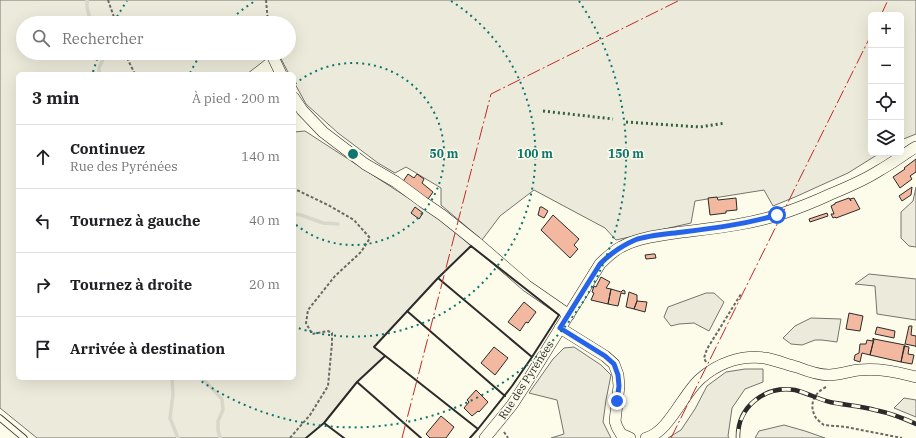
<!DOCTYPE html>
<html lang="fr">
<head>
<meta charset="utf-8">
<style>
	body { margin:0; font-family:"IBM Plex Serif",serif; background:#f6f6f6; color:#202124 }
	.controls { position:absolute; right:12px; top:12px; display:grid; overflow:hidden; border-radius:6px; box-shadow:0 4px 16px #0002 }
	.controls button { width:36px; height:36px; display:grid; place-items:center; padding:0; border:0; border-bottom:1px solid #e0e0e0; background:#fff; color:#202124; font:20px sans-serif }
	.stop { position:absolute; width:12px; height:12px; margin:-9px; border:3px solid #2563eb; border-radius:50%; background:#fff }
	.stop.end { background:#2563eb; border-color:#fff; box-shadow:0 1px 4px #0008 }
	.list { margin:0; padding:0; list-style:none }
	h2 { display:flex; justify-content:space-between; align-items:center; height:52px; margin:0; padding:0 16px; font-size:17px }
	h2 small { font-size:13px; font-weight:400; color:#757577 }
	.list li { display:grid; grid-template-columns:26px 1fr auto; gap:12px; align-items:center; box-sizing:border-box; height:64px; padding:0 16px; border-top:1px solid #e0e0e0 }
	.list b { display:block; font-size:15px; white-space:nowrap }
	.list p { margin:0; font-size:13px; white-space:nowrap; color:#757577 }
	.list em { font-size:13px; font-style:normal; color:#757577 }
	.icon { flex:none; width:22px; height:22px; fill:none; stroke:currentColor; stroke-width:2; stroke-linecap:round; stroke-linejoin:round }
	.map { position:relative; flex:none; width:916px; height:438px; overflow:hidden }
	.search { position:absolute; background:#fff; box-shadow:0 4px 16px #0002; left:16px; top:16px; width:280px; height:44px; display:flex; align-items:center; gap:10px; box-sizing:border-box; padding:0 14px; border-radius:22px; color:#757577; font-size:15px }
	.panel { position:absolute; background:#fff; box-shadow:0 4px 16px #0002; left:16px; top:72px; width:280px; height:308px; border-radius:6px }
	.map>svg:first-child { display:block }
	.green { fill:#ecebdb; stroke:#74746e }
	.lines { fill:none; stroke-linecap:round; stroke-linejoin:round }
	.stream { stroke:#d8d7c9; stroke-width:3.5 }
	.building { fill:#f2b8a0; stroke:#2b2b2b }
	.lane-casing { stroke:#2b2b2b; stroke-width:7 }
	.street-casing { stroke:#2b2b2b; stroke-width:12 }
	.path { stroke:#6a6964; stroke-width:2; stroke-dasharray:3 2; stroke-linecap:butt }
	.lane { stroke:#fdfbea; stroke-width:5.5 }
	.street { stroke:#fdfbea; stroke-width:11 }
	.rail-casing { stroke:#2b2b2b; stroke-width:4.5 }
	.rail { stroke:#fdfbea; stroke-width:3; stroke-dasharray:9; stroke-linecap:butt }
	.hedge { stroke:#34623c; stroke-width:3; stroke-dasharray:2 3; stroke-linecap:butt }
	.wall { stroke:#2b2b2b; stroke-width:2 }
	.power { stroke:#c62828; stroke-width:1; stroke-dasharray:14 3 2 3; stroke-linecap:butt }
	.route { stroke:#2563eb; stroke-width:5 }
	.ring { fill:none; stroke:#0f766e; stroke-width:2; stroke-dasharray:2 4 }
	.labels { text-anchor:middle; stroke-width:3; stroke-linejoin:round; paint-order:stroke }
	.street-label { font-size:11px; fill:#2b2b2b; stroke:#fdfbea }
	.centre { fill:#0f766e; stroke:#fdfbea; stroke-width:2 }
	.ring-label { font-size:12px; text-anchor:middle; font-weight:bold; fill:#0f766e; stroke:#fdfbea; stroke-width:3; stroke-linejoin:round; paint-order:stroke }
</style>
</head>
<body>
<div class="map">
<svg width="916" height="438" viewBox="0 0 916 438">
	<rect width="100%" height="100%" fill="#fdfbea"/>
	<path class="green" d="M0,0H916V134L901,140V15H871V153H880L848,173L795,197L773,206L764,190L695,201L691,223L616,240L605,228L534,190L500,216L482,240L441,205V188L406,167L395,173L378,163L338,133L306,104L294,82V74H289L278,53H289V23H23V53H274L247,74H18V378H294V132L305,131L439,218L471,246L438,278L374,347L385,356L357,382L324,423L306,438H37L0,408Z
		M916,187V247L909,246L901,238V212L913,201Z
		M869,274L916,279V320L877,314L875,286L855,284Z
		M706,293H714L724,302L709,331L694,323L679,324L671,326L664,317L668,307Z
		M811,318L841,319L837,342L822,340H815L802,345L791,344L783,338L795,326Z
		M574,347L601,365L611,375L606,400L603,422L611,438H551L564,434L557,400L529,393L553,359L564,348Z
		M745,369H763V382L745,389L732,408L728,436L729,438H668L681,430L695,409L707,386L726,372Z
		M904,398L916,400V417L894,408Z
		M784,425L805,431L825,438H755L759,431Z"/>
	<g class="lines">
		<path class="stream" d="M87,0V7L91,23
			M100,74C97,67 101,65 103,59C103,57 102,55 102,53
			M294,214L301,215L323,223L338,224
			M172,378L173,394L170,418L178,438
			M202,378L222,399L223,410L218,421V430L220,438"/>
	</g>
	<path class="building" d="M916,159V172L910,176L912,179L900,188L893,177L905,169L904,168Z
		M408,174L414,178L417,174L424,179L422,183L433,192L426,202L402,183Z
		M912,187L911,195L902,201L899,196Z
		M717,197L718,200L736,198L737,210L726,211V213L710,215L708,198Z
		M849,198L851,201L850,199L854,198L860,209L836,218L835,217L833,218L831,214H834L831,206L835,204V203Z
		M415,207L423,213L419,219L411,213Z
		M540,207H542L548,211L544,218L538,215Z
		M827,213L828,216L810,222L809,219Z
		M553,215L579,239L574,245L578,249L570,258L541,230Z
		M653,254H655L656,258L646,259L645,255Z
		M601,277L610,282L606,288L611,289L608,304L591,300L594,293L592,292L594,286L596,287Z
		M611,289L621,292L623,290L625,291V294L621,293L618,306L608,304Z
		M629,292L637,295V301L634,309L626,307Z
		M637,301L647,302L645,312L634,309Z
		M524,302L536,312L528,323L526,322L520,331L508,322Z
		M849,313L863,316L860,331L846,329Z
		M909,326H912L911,335L916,336V347L915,346L905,344Z
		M877,327L895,331L894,338L875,334Z
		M873,338L874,339L870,355L862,353L860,362L854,360L855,355L859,353L860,344H866L867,340L873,341Z
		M874,339L905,345L901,362L870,355Z
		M904,346L909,347L908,354L914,355L912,364L901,362Z
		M494,347L508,358L495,375L481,363Z
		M476,390L488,402L479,412L478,411L472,416L464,408L469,402L467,400Z
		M441,416L454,427L446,438H430L426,434Z"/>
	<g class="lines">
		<defs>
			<path id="lane" d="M0,418L24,438"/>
			<path id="street" d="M271,53L281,74
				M294,98L302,110L323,132L365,164L396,182L423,202L442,215L476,242L527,286L569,315
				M560,328L605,356L614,364L618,375L619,386L615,421L617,427L621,434L630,438
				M485,438L512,405L525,385L600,264C606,258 613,251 621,247C639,237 662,235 682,232C714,228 747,225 778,215C796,209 814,202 831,194C848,187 865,180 880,170C893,163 904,154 916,147
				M646,438C668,433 683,394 700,379C718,363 741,355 765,358C775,360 786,364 797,367C807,371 818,375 829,375C839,375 849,371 859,370C879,368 897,372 916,377"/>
		</defs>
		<use href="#lane" class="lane-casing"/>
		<use href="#street" class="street-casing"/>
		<path class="path" d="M108,0L116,23
			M266,0L268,23
			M126,53L128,60L135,74
			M706,362L704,358L707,349L741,294
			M826,387C814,393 808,405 816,418C818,420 821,423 824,425L846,427L902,438
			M504,432L508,438
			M290,438L310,415L328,386L332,343V333L328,331L312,334L306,323L308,310L335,276L361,252L370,238L354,220L330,206L299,191L294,189"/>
		<use href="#lane" class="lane"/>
		<use href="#street" class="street"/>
		<defs>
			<path id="rail" d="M738,438C737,407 765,385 795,390C807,393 818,399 830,402C845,405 860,406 875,410C890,413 903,418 916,424"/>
		</defs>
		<use href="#rail" class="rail-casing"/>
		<use href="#rail" class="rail"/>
		<path class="hedge" d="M543,111L613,119
			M626,122L700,127L725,123"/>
		<path class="wall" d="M471,246L559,315L532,357L438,278Z
			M438,278L374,347L478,429L512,386L532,357
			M407,311L505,396
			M385,356L357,382L421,438
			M306,438L324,423
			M344,438L324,423L357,382
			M470,438L478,429"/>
		<path class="power" d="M881,15L888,0
			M402,438L491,94L680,0
			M671,438L871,35"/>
	</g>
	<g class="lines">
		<path class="route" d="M617,401L619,386L618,375L614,364L605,356L560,328L600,264C610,254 621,246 635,240C649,235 668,234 683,232C715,228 746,224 777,215"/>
	</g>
	<g class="ring">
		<path d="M295 84A91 91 0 1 1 295 224"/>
		<path d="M190 73A182 182 0 0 1 201 54M228 22A182 182 0 0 1 255 1M451 1A182 182 0 0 1 295 327"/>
		<path d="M93 72A273 273 0 0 1 99 54M114 22A273 273 0 0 1 127 1M579 1A273 273 0 0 1 198 379"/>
	</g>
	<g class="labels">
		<g class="street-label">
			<text transform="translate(526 380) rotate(-57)" y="4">Rue des Pyrénées</text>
		</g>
	</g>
	<circle cx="353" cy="154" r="6" class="centre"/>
	<g class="ring-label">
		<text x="444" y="158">50 m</text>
		<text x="535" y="158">100 m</text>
		<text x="626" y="158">150 m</text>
	</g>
</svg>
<div class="controls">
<button>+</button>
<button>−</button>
<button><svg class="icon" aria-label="locate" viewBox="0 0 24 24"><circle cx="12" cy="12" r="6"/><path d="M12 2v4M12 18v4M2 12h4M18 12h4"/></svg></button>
<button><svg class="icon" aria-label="layers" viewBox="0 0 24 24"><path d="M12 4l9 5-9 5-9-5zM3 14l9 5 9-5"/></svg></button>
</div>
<div class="stop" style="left:777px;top:215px"></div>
<div class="stop end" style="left:617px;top:401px"></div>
<div class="search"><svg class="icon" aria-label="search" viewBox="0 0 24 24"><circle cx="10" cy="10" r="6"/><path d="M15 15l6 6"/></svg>Rechercher</div>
<section class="panel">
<h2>3 min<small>À pied · 200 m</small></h2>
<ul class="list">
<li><svg class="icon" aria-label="ahead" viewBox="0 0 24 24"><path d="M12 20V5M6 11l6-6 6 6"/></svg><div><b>Continuez</b><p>Rue des Pyrénées</p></div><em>140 m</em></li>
<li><svg class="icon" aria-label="left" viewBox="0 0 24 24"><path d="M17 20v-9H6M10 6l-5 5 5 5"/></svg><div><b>Tournez à gauche</b></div><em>40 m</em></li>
<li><svg class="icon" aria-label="right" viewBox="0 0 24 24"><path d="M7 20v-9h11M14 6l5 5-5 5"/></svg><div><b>Tournez à droite</b></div><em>20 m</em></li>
<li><svg class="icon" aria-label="arrive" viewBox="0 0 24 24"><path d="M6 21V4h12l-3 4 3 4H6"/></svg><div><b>Arrivée à destination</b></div></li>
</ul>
</section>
</div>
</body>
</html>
